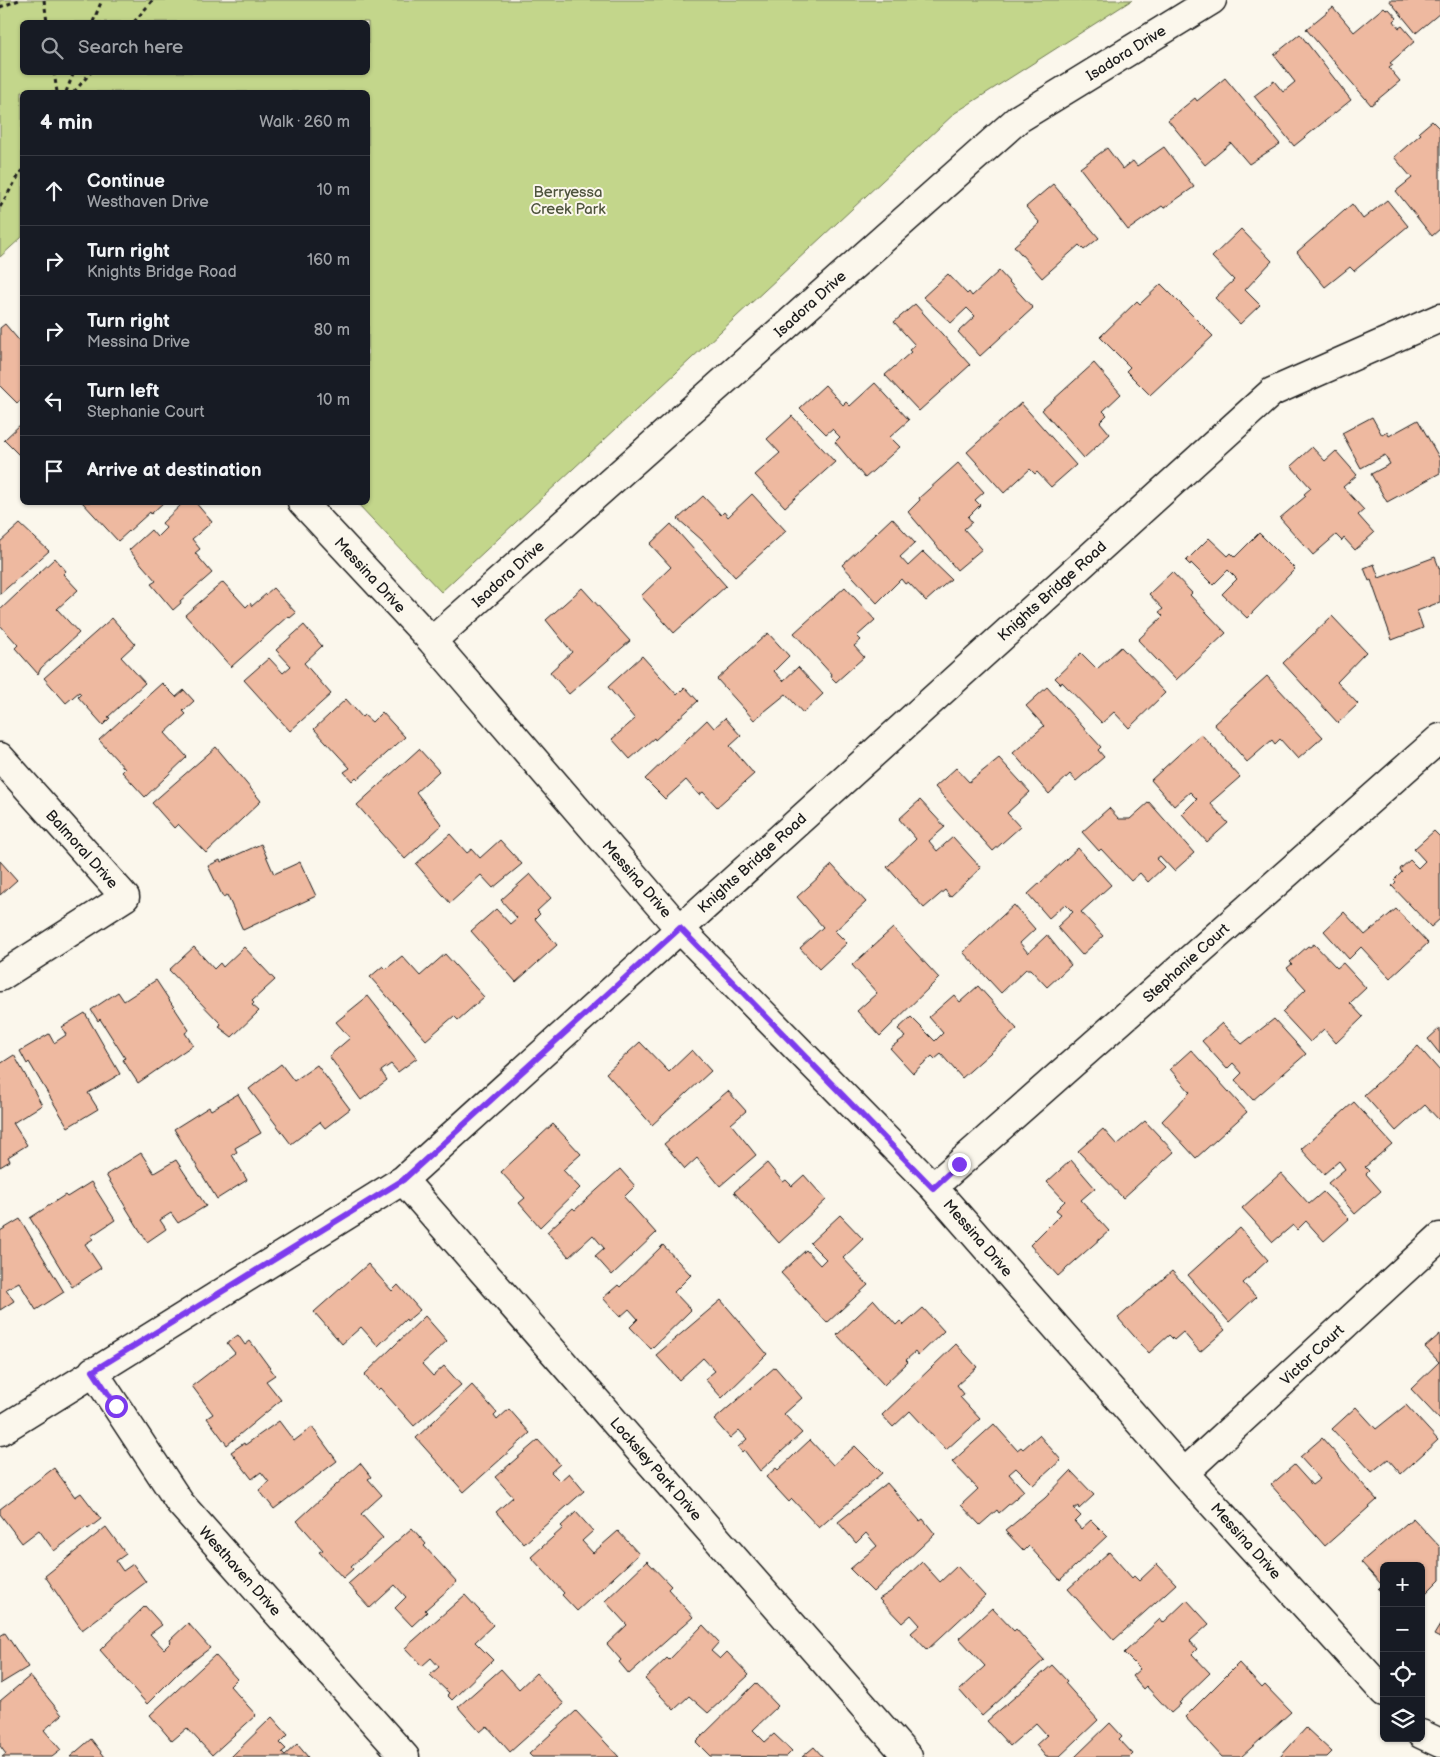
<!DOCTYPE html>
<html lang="en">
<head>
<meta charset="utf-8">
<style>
	body { margin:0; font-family:"Balsamiq Sans",sans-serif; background:#242831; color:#f1f3f6 }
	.controls { position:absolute; right:15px; bottom:15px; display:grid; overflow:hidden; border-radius:8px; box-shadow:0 1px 4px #0004 }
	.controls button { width:45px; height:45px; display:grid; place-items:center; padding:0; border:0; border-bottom:1px solid #363941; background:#171b24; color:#f1f3f6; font:25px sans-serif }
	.stop { position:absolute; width:15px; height:15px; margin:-11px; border:4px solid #7c3aed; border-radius:50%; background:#fff }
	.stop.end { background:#7c3aed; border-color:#fff; box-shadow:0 1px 5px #0008 }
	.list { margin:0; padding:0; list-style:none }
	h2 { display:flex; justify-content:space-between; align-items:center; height:65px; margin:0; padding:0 20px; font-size:21px }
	h2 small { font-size:16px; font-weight:400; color:#9ea1a6 }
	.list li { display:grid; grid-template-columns:32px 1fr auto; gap:15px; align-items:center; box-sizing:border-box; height:70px; padding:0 20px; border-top:1px solid #363941 }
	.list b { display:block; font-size:19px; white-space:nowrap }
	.list p { margin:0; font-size:16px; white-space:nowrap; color:#9ea1a6 }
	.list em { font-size:16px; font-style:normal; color:#9ea1a6 }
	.icon { flex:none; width:28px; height:28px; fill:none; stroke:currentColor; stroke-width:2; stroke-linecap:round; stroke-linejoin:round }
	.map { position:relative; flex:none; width:1440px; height:1757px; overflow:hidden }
	.search { position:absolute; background:#171b24; box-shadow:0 1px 4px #0004; left:20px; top:20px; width:350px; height:55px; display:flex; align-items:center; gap:12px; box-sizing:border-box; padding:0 18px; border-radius:8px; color:#9ea1a6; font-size:19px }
	.panel { position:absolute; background:#171b24; box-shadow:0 1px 4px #0004; left:20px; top:90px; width:350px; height:415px; border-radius:8px }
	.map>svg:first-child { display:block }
	.green { fill:#c3d68b; stroke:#707954; fill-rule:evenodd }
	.building { fill:#eeb9a0; stroke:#1c1c1c }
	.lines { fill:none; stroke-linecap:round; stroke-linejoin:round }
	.minor-casing { stroke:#1c1c1c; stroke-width:31 }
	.path { stroke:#1c1c1c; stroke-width:3; stroke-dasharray:4 4; stroke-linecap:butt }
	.minor { stroke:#fbf7ec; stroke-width:28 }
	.route { stroke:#7c3aed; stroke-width:6 }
	.labels { text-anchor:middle; stroke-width:4; stroke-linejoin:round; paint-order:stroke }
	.street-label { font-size:15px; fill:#1c1c1c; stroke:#fbf7ec }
	.park-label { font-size:15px; fill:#4e543d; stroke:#fbf7ec }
</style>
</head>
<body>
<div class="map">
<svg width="1440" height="1757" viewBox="0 0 1440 1757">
	<rect width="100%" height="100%" fill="#fbf7ec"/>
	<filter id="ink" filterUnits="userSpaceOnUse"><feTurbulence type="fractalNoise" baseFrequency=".02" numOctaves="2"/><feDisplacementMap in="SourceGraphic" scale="10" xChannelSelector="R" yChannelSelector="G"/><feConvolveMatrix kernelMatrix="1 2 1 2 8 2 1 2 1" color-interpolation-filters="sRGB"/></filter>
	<g filter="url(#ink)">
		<path class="green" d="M0,0H1132L955,113L441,592L357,503L368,502V92H22V237L0,257ZM368,22V72H22V22Z"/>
		<path class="building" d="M1389,0H1440V13L1416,33Z
			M1333,7L1354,32L1384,7L1387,10L1389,9L1397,18L1394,21L1399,28L1402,26L1415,41L1390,63L1393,65L1389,68L1400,81L1371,105L1306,29Z
			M1300,34L1351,100L1294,146L1254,96L1274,81L1283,92L1295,82L1274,55Z
			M1225,78L1280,144L1249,164L1231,143L1205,165L1168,120L1195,98L1197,101Z
			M1432,121L1440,129V229L1432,236L1396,191L1412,178L1394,157L1421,134L1419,132Z
			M1164,147L1194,187L1164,208L1162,206L1128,230L1080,168L1107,148L1123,169L1133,161L1137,166Z
			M1053,184L1099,238L1084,250L1079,245L1042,278L1014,246L1040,223L1026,207Z
			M1387,200L1408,226L1354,271L1350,267L1325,287L1297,252L1352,204L1363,219Z
			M1241,229L1272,261L1245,290L1260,305L1240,324L1215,298L1234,280L1212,257Z
			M999,271L1033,308L980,356L958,332L975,316L967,308L951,323L923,297L948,274L967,294L969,292L972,296Z
			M1161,284L1213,336L1150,395L1126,371L1130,367L1100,337L1137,301L1140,304Z
			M915,304L970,365L919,411L885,375L911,352L909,350L915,345L894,322Z
			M5,324L22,344V399L17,403L0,386V328Z
			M1094,363L1121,394L1103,411L1107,415L1100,422L1110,434L1084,458L1042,410Z
			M875,383L909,420L890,437L900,447L865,478L835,442L840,437L832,429L826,434L800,408L825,385L843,405L846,402L850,406Z
			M1021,403L1076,465L1051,487L1037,472L1035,474L1030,469L1004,493L967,452Z
			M792,416L835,462L785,507L755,475L780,453L767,439Z
			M1372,417L1382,435L1387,432L1389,436L1418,420L1440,459V473L1387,502L1371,474L1390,464L1385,455L1361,468L1342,433Z
			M22,423V452L19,455L4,440Z
			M1312,447L1325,461L1336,451L1357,475L1343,487L1364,510L1358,515L1374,533L1355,550L1344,538L1342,541L1336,535L1313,555L1280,518L1306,496L1304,494L1311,488L1291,466Z
			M958,463L984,492L975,500L980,505L968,517L972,522L964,529L982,549L957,570L908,512L920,500L919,498Z
			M752,494L786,531L735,577L702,540L678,519L703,496L721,515L724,512L728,517Z
			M82,502H164L151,514L150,512L118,541Z
			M184,502H195L212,522L192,539L200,549L195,553L212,573L180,601L181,603L173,610L151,584L156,581L129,550L151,530L157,537L166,528L162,523Z
			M892,518L915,543L900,557L908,566L923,552L951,579L926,601L908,582L905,584L901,579L877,603L842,565Z
			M20,524L49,551L0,594V542Z
			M671,524L726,586L674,633L641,596L671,567L650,544Z
			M1259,533L1295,569L1247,618L1222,594L1237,579L1228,570L1213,585L1191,563L1190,565L1186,561L1209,538L1228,556L1231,553L1235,557Z
			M1435,557L1440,570V602L1417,611L1423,628L1392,640L1371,580L1369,581L1364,568L1374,564L1379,578Z
			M55,558L66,571L63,574L78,590L57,609L79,633L41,668L38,674L15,648L18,645L0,625V610Z
			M1172,572L1192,593L1190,595L1226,633L1176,680L1138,640L1163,616L1159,612L1163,609L1149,594Z
			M223,582L246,607L250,603L252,606L273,588L296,613L290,618L288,616L231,667L185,615Z
			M845,587L875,620L857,636L861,640L854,646L864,657L836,682L831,677L832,675L794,633Z
			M582,588L630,641L569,694L550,672L572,652L546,620Z
			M1332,616L1366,652L1337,682L1358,704L1338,723L1283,663Z
			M112,618L135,644L121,657L145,683L108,717L110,718L103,725L78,697L81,694L79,692L66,703L44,678Z
			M304,625L322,646L304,663L331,694L290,731L244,680L269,658L283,673L291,666L276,650Z
			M768,633L789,656L774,671L783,681L798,667L823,694L803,713L786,694L754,720L717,679Z
			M1121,647L1165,693L1129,728L1114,712L1102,723L1062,682L1061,684L1055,678L1081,653L1097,669Z
			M642,656L677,695L685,687L698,701L655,740L654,738L630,759L612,739L635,719L608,687Z
			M1267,676L1323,737L1298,759L1280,739L1275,744L1272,740L1247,762L1214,724Z
			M162,683L176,697L184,690L194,701L183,711L186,714L165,733L187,757L145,797L122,772L125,769L99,740Z
			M1047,687L1101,747L1098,750L1104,757L1076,781L1070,774L1049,794L1013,753L1044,726L1026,706Z
			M346,699L362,717L364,715L372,722L382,712L405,737L358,779L356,777L352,781L344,772L350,768L314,729Z
			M725,718L741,736L730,746L754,774L717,807L703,792L699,795L686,780L665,799L645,779L707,720L714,728Z
			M1201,734L1240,777L1210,803L1228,823L1207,842L1182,814L1197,799L1190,792L1174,806L1151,780Z
			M216,747L261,801L206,853L178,824L174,828L152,803Z
			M419,749L439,771L416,792L442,825L405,859L357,805Z
			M999,758L1030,792L1007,813L1020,827L993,851L935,787L956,768L969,782Z
			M920,800L945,827L929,841L937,851L953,837L981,868L950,897L945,890L924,908L887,867L916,839L899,819Z
			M1149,802L1194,853L1174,871L1160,856L1156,859L1164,867L1148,882L1140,873L1131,881L1101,849L1099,851L1082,832L1109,808L1119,819H1130Z
			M1434,831L1440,837V919L1431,927L1392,886L1396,882L1394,880L1402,872L1400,869L1410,860L1418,868L1425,861L1414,849Z
			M450,834L467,853L472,849L480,858L500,840L522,864L493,888L481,875L450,903L416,864Z
			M261,844L274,874L300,862L316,896L243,930L227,895L223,897L208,866L220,860L221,862Z
			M1078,848L1111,885L1081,912L1103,936L1082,955L1057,927L1073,912L1065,904L1049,918L1028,894Z
			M0,861L17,880L0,895Z
			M832,865L866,902L835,931L847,943L819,969L800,948L823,927L797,897Z
			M530,874L551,898L537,911L540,914L535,919L557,945L516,982L471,931L496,909L510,924L517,918L501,900Z
			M1014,905L1035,929L1020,943L1028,953L1047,935L1071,965L1047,987L1030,969H1026L1001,993L963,952Z
			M1396,909L1428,943L1390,978L1361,947L1349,959L1324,931L1344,912L1365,935Z
			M893,928L939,978L880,1036L857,1011L877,993L852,965Z
			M1314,944L1337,968L1343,963L1366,988L1350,1003L1363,1017L1336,1043L1324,1029L1310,1042L1282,1012L1306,989L1287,968L1292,964L1290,962L1308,946L1310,947Z
			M194,947L214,969L220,963L223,967L244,947L275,980L252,1001L254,1003L252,1005L259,1011L232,1037L219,1027L221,1024L169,970Z
			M445,954L484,997L458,1020L454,1016L426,1040L370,977L383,966L386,969L402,956L420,976Z
			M156,980L189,1030L185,1033L193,1045L138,1083L123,1060L125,1058L100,1019L98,1021L91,1010L118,992L124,1001Z
			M978,986L1017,1029L962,1078L941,1054L935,1059L932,1056L913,1073L890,1048L905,1037L898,1029L911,1017L935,1041L943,1033L929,1017L954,995L960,1002Z
			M368,996L417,1058L398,1072L391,1064L381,1071L387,1080L361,1100L329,1056L350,1038L336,1022Z
			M85,1013L120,1074L88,1093L98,1109L68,1127L29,1062L27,1064L20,1051L49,1034L54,1043L66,1035L62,1027Z
			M1274,1019L1306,1054L1253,1100L1235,1080L1242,1073L1233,1063L1227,1069L1202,1041L1222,1023L1242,1044Z
			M1440,1028V1054L1428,1039Z
			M640,1042L669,1072L692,1050L711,1071L652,1125L606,1073Z
			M1418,1046L1440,1071V1121L1425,1105L1396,1131L1364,1095Z
			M1191,1050L1247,1112L1196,1158L1162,1121L1190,1092L1170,1069Z
			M14,1055L42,1105L13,1123L27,1145L8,1157L10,1161L0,1167V1064Z
			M281,1064L294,1081L317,1065L350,1109L325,1128L320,1122L291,1144L249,1089Z
			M728,1091L746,1111L731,1124L756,1155L720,1186L697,1158L685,1169L664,1144Z
			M238,1094L261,1133L235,1148L237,1152L232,1155L247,1180L217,1199L174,1129L209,1107L211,1110Z
			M1354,1102L1392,1144L1365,1167L1369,1171L1366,1174L1381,1191L1355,1214L1328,1183L1345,1169L1339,1161L1324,1174L1301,1149Z
			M1145,1121L1174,1152L1123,1198L1078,1151L1103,1129L1117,1145Z
			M553,1124L581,1154L563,1170L580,1188L540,1227L519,1203L525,1198L501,1172Z
			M141,1153L154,1173L176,1160L206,1206L178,1223L171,1213L160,1220L166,1229L147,1242L106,1175Z
			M1071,1160L1095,1188L1081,1200L1109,1231L1058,1276L1030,1245L1061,1214L1056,1210L1065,1201L1047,1182Z
			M767,1163L783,1182L786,1180L792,1186L804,1175L826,1200L779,1243L734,1192Z
			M620,1169L635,1186L624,1197L656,1233L612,1275L595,1256L604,1248L593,1235L569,1257L547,1232L573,1208L575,1210Z
			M1281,1173L1309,1204L1323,1192L1349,1219L1324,1241L1306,1221L1297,1230L1293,1225L1273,1242L1242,1208Z
			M91,1182L115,1220L91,1236L93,1239L85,1244L101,1268L72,1287L30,1218L65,1195L67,1197Z
			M840,1215L863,1239L843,1258L868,1285L827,1323L781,1273L806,1250L820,1265L826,1259L810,1243Z
			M20,1219L64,1292L36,1310L19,1282L6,1289L14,1301L0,1310V1231Z
			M1240,1228L1268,1260L1243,1283L1256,1297L1229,1322L1188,1275Z
			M663,1245L691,1275L674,1292L691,1310L651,1349L630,1327L638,1319L629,1309L620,1317L603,1298L618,1285L620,1287Z
			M368,1264L392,1291L398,1285L420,1310L407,1321L406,1319L378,1346L361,1327L342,1344L314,1312Z
			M1172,1271L1225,1330L1200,1352L1183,1332L1174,1340L1169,1335L1149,1353L1118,1318Z
			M721,1300L767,1354L722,1398L705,1379L715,1371L703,1358L679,1380L656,1355Z
			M874,1300L896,1325L900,1321L904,1325L923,1308L944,1331L918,1356L915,1352L906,1360L908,1362L884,1385L837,1335Z
			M425,1316L447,1341L422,1364L433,1376L444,1366L461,1385L414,1426L380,1388L378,1390L364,1375Z
			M1440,1334V1420L1411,1389L1439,1362L1425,1347Z
			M238,1335L245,1345L250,1341L275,1375L266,1381L281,1400L227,1445L207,1418L213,1414L192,1386L235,1353L227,1343Z
			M956,1344L977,1367L957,1385L964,1394L960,1397L980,1419L946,1450L910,1411L893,1427L882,1415Z
			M775,1367L802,1398L784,1414L802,1433L760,1471L744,1450L742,1452L738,1447L747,1439L739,1430L730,1438L714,1420Z
			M472,1385L497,1413L494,1416L497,1420L509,1409L530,1433L464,1492L416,1438Z
			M1406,1405L1438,1440L1401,1474L1388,1459L1372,1472L1332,1429L1356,1407L1376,1429Z
			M279,1421L294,1441L312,1427L337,1461L274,1509L259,1490L269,1482L261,1472L252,1479L231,1452L244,1443L245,1445Z
			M994,1424L1017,1450L1021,1447L1023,1449L1039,1435L1061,1460L1033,1485L1016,1468L1009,1474L1024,1491L999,1513L997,1510L980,1525L961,1505L978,1489L952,1462Z
			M1322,1438L1377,1500L1325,1546L1271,1485L1294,1465L1312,1485L1320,1479L1300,1457Z
			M538,1440L560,1464L551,1472L560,1481L569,1473L584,1491L524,1544L496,1512L513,1497L495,1477Z
			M810,1440L833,1465L855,1446L882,1473L819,1528L792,1499L789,1502L766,1477L776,1468L778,1470Z
			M360,1463L371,1477L368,1479L382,1495L361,1514L383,1538L351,1567L353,1569L343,1578L319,1552L323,1550L297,1521Z
			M54,1468L75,1497L81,1493L101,1519L88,1529L86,1527L54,1551L39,1530L22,1543L0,1514V1509Z
			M1071,1471L1094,1495L1079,1509L1078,1506L1074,1509L1081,1516L1075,1522L1081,1529L1091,1520L1107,1536L1060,1580L1029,1546L1024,1551L1005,1531L1045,1498Z
			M887,1483L920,1521L923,1519L935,1534L873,1592L850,1569L877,1546L866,1533L856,1543L838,1522Z
			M576,1512L593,1531L582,1541L593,1553L618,1531L639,1554L577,1611L562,1595L564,1593L531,1557L563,1528L561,1526Z
			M1413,1518L1440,1547V1579L1421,1598V1566H1384V1595L1378,1589L1382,1585L1361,1562Z
			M106,1527L126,1554L116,1561L123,1571L133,1564L146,1582L82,1630L45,1576Z
			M412,1528L426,1544L424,1546L457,1582L425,1610L427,1612L412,1626L395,1608L406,1597L395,1585L370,1608L348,1584Z
			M1109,1552L1132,1578L1134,1576L1139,1581L1157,1564L1176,1584L1114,1640L1068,1589Z
			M647,1561L671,1586L668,1589L693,1617L629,1674L619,1662L621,1660L607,1644L627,1625L605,1601Z
			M922,1562L940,1582L957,1566L985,1596L927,1650L911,1633L920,1625L911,1615L902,1623L879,1599L890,1592Z
			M465,1595L493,1625L475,1642L493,1660L452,1700L447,1695L449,1693L430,1675L439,1667L431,1658L422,1666L405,1648Z
			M1187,1600L1209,1624L1190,1641L1197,1649L1192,1654L1210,1673L1179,1703L1181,1704L1171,1713L1146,1686L1143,1689L1132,1676L1140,1669L1124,1653L1160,1619L1163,1623Z
			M145,1606L162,1625L150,1634L164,1649L171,1642L170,1640L188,1623L210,1648L180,1671L147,1704L100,1650Z
			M992,1608L1014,1631L1016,1629L1044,1660L982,1716L959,1690L985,1666L959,1638Z
			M703,1625L719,1642L711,1651L720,1659L727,1652L749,1675L708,1713L689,1696L674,1710L645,1679L667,1658L669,1660Z
			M1440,1625V1638L1434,1635Z
			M5,1633L28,1667L0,1684V1636Z
			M215,1655L237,1679L230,1686L256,1715L212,1755L187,1728L172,1741L150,1715Z
			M1239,1663L1262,1688L1265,1685L1291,1712L1241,1757H1222L1185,1717Z
			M1052,1665L1067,1681L1065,1683L1098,1720L1059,1757H1046L1036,1745L1047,1735L1036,1723L1010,1746L987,1721Z
			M501,1669L519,1689L536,1673L564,1704L510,1752L487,1726L480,1732L458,1707Z
			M30,1676L62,1715L44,1730L61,1750L52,1757H2L6,1754L0,1746V1701Z
			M756,1683L778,1706L753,1730L765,1742L774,1734L792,1751L786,1757L710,1756L696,1742Z
			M576,1711L619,1757H532L529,1754Z
			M272,1717L288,1735L280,1743L286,1749L282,1752L285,1755L297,1744L308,1757H231Z
			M1110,1723L1122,1736L1119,1739L1133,1754L1130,1757H1075Z
			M1306,1728L1332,1752L1327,1757H1280Z
			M91,1739L105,1757H70Z
			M814,1747L823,1757H802Z"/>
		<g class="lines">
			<defs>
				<path id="minor" d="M302,502L432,641L679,928L933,1187L1184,1473L1384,1692
					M432,641L1018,119L1212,0
					M0,757L125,897L0,977
					M403,1180L908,1757
					M933,1187L1440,738
					M93,1371L180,1503L405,1757
					M0,1431L403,1180L1272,392L1440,318
					M1184,1473L1440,1237
					M1421,1734L1440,1743"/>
			</defs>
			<use href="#minor" class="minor-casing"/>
			<path class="path" d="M44,0L47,22
				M0,7L19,0
				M93,22L102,0
				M134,22L153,0
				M54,72L57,92
				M66,92L74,72
				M74,92L91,72
				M0,207L22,170"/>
			<use href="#minor" class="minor"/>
		</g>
	</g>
	<g class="lines" filter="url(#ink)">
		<path class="route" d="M116,1406L93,1371L403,1180L680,928L933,1188L959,1164"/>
	</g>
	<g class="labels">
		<g class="street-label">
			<text transform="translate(1126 53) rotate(-32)" y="5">Isadora Drive</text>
			<text transform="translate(810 304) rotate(-42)" y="5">Isadora Drive</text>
			<text transform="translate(508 574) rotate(-42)" y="5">Isadora Drive</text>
			<text transform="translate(370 575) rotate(47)" y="5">Messina Drive</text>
			<text transform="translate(1052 591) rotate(-42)" y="5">Knights Bridge Road</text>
			<text transform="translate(82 849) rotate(48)" y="5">Balmoral Drive</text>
			<text transform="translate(752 863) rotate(-42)" y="5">Knights Bridge Road</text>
			<text transform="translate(637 879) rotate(49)" y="5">Messina Drive</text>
			<text transform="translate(1186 963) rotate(-42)" y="5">Stephanie Court</text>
			<text transform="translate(978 1238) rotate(49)" y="5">Messina Drive</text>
			<text transform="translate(1312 1355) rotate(-43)" y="5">Victor Court</text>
			<text transform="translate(656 1469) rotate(49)" y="5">Locksley Park Drive</text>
			<text transform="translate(1246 1541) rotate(48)" y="5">Messina Drive</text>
			<text transform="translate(240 1571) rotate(48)" y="5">Westhaven Drive</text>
		</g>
		<g class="park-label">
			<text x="568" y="197">Berryessa<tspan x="568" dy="17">Creek Park</tspan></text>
		</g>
	</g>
</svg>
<div class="controls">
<button>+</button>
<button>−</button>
<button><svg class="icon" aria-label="locate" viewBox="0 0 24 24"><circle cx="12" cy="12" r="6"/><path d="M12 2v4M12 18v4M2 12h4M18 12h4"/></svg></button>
<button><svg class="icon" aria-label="layers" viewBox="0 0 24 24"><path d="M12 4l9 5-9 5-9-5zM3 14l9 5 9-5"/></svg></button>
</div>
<div class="stop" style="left:116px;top:1406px"></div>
<div class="stop end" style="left:959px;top:1164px"></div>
<div class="search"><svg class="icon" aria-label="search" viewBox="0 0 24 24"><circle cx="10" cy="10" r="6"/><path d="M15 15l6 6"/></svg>Search here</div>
<section class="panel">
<h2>4 min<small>Walk · 260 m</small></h2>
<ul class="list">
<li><svg class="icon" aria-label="ahead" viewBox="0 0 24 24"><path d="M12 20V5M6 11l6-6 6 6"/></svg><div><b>Continue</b><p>Westhaven Drive</p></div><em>10 m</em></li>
<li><svg class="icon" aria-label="right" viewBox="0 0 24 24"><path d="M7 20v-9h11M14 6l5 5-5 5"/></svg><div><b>Turn right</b><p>Knights Bridge Road</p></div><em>160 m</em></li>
<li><svg class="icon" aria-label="right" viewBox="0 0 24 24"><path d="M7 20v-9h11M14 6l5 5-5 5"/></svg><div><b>Turn right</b><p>Messina Drive</p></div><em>80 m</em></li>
<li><svg class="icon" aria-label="left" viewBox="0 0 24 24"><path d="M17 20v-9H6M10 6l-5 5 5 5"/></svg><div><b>Turn left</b><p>Stephanie Court</p></div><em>10 m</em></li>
<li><svg class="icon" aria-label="arrive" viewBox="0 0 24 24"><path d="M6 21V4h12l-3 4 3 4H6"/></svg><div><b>Arrive at destination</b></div></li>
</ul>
</section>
</div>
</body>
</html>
